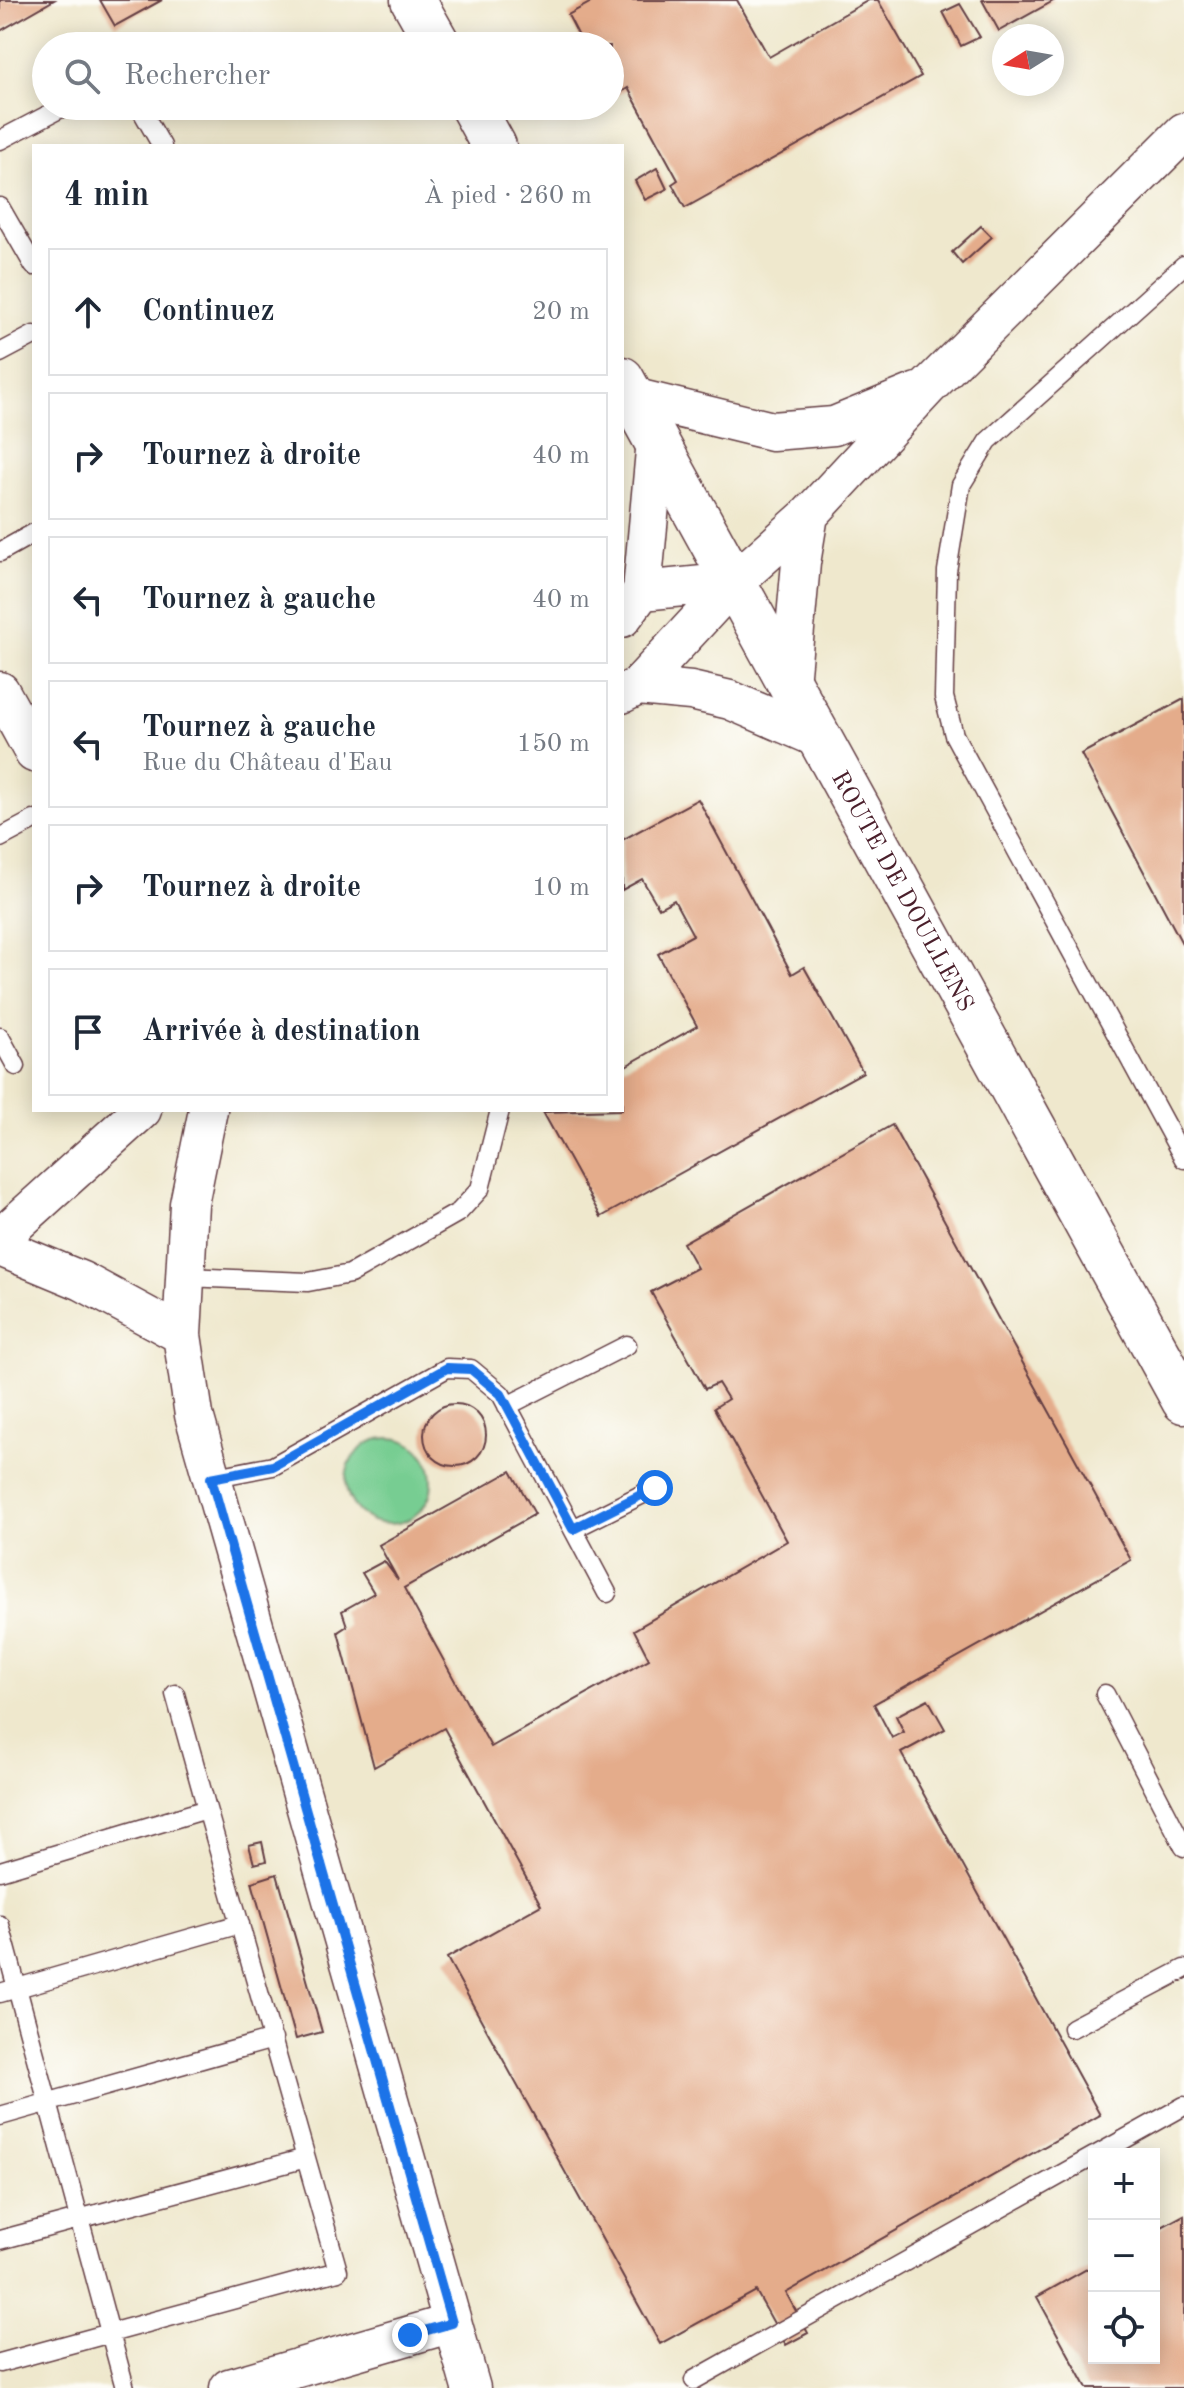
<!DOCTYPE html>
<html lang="fr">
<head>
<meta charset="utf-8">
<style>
	body { margin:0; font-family:"Old Standard TT",serif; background:#f6f6f7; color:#1f2937 }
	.controls { position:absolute; right:24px; bottom:24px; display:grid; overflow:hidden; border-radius:0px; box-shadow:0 4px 20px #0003 }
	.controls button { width:72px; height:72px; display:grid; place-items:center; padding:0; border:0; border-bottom:2px solid #e0e1e3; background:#fff; color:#1f2937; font:40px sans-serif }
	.compass { position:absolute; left:992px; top:24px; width:72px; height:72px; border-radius:50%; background:#fff; box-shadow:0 4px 20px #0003; rotate:259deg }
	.stop { position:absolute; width:24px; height:24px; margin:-18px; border:6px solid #1a73e8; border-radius:50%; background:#fff }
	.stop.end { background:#1a73e8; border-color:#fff; box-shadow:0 2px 8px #0008 }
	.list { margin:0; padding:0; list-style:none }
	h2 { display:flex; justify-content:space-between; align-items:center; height:104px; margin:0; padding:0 32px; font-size:34px }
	h2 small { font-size:26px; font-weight:400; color:#747a83 }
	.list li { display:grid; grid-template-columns:52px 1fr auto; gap:24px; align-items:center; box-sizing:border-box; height:128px; margin:0 16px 16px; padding:0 16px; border:2px solid #e0e1e3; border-radius:0px }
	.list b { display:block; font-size:30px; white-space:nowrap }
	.list p { margin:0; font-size:26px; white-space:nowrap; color:#747a83 }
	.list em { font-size:26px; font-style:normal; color:#747a83 }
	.icon { flex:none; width:44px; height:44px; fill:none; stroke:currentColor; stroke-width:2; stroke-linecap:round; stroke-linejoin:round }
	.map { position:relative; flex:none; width:1184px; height:2388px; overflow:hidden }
	.search { position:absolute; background:#fff; box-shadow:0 4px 20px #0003; left:32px; top:32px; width:592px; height:88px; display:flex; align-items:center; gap:20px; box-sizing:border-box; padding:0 28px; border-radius:44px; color:#747a83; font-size:30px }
	.panel { position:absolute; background:#fff; box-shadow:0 4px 20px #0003; left:32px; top:144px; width:592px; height:968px; border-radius:0px }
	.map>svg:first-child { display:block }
	.green { fill:#77cd92; stroke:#60765e; stroke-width:2 }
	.building { fill:#e4ac8b }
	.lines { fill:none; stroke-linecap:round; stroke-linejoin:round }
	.service-casing { stroke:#633d43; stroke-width:21 }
	.minor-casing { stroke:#633d43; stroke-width:41 }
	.tertiary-casing { stroke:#633d43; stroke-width:47 }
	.service { stroke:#fff; stroke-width:18 }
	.minor { stroke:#fff; stroke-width:38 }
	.tertiary { stroke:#fff; stroke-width:44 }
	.route { stroke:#1a73e8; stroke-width:10 }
	.labels { text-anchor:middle; stroke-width:7; stroke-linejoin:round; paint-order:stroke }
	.street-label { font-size:24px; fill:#4a1f2b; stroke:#fdfcf7 }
</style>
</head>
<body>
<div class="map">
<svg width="1184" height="2388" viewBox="0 0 1184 2388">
	<rect width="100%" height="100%" fill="#fdfcf7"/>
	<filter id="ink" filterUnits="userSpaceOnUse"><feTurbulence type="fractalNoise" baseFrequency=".0125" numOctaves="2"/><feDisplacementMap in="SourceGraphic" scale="16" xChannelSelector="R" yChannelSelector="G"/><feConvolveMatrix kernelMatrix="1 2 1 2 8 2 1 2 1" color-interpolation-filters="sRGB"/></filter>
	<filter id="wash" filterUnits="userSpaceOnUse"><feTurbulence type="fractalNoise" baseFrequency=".006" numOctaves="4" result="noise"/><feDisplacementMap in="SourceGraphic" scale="32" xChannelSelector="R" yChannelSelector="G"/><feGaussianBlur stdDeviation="1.8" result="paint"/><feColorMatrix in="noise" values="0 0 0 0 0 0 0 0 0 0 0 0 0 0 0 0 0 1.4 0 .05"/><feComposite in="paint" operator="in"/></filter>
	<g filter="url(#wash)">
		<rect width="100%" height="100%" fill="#efe8cd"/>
		<path class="green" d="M346 1481a43 43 0 1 1 86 0a43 43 0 1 1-86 0Z"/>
		<g id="blocks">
			<path class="building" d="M0,0H54L0,31Z
				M100,0H162L115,26Z
				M595,0H737L769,57L869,0H878L921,76L685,208L672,184L678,180L628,88L612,98L610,94V46H584L568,15Z
				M982,0H1055L999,31Z
				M960,4L980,37L961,46L943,12Z
				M657,168L667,189L645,200L635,181Z
				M981,226L992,237L962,264L952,252Z
				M1184,699V947L1081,754Z
				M698,799L792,974L804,967L863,1072L601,1217L543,1112L622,1110V1068L697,1026L658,954L693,935L674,900L659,908L642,879L622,890V840Z
				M892,1125L1131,1560L874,1704L892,1738L904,1732L896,1716L928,1699L945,1729L901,1753L1100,2115L786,2293L808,2333L786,2345L756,2291L660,2344L447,1958L541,1905L444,1728L374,1767L338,1632L347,1626L342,1611L374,1593L362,1573L384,1561L398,1580L379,1545L511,1471L535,1514L404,1588L491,1747L649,1659L634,1630L787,1541L714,1408L728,1399L718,1383L705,1389L651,1292L697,1268L683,1243Z
				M424 1435a31 31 0 1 1 62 0a31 31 0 1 1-62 0Z
				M262,1842L266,1861L254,1864L249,1845Z
				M277,1874L322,2032L296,2039L252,1882Z
				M1184,2215V2388H1087L1037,2297L1094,2265V2358H1154V2231Z"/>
		</g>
	</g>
	<g filter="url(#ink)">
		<use href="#blocks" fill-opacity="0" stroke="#633d43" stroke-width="2"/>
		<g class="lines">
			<defs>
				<path id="service" d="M139,106L162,146
					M0,140L65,106
					M0,207L34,266
					M1184,265L988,441L961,485L947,571L944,697L954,735L1184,1159
					M0,353L34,335
					M0,552L34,533
					M0,838L34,820
					M0,1037L16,1066
					M185,1277L308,1282L350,1274L459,1212L480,1189L500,1110
					M507,1406L627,1345
					M211,1478L273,1466L447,1368L471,1369L501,1394L607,1593
					M573,1529L655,1488
					M175,1694L207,1809
					M1105,1694L1184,1847
					M0,1871L207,1809L338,2271L0,2363
					M0,1925L125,2388
					M0,1993L240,1924
					M1072,2028L1184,1969
					M0,2116L273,2039
					M1098,2154L1184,2106
					M0,2240L306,2158
					M694,2380L1094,2156"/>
				<path id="minor" d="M632,397L772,431L834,426L917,392
					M642,591L656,440
					M622,618L642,591L734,582
					M790,684L801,563L809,515
					M638,686L691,691L730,700L820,739
					M0,691L34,753
					M622,694L638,686L734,582L809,515L927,388L1184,132
					M208,1110L189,1204L182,1335L194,1415L471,2388
					M0,1238L142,1110
					M0,1247L82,1281L182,1335
					M229,2388L452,2323"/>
				<g id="tertiary">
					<path d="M413,0L439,46"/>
					<path d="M472,106L494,146"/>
					<path id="s1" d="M622,379L1184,1401"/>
				</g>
			</defs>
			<use href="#service" class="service-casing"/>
			<use href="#minor" class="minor-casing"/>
			<use href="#tertiary" class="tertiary-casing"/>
			<use href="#service" class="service"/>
			<use href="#minor" class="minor"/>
			<use href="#tertiary" class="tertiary"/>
		</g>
	</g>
	<g class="lines" filter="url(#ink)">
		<path class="route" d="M410,2335L452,2323L211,1478L273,1466L447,1368L471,1369L501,1394L573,1529L655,1488"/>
	</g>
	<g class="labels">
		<g class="street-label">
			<text dy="8" stroke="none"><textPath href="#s1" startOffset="584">ROUTE DE DOULLENS</textPath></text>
		</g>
	</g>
</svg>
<div class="controls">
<button>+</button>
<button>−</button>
<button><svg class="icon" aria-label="locate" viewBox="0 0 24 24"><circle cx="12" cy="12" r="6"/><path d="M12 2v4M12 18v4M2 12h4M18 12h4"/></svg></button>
</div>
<svg class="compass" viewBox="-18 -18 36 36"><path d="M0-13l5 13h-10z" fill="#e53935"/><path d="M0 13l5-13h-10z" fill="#747a83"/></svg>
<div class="stop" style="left:655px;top:1488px"></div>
<div class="stop end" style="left:410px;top:2335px"></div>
<div class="search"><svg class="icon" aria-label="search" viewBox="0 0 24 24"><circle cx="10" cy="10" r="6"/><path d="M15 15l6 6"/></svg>Rechercher</div>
<section class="panel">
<h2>4 min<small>À pied · 260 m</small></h2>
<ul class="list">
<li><svg class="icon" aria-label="ahead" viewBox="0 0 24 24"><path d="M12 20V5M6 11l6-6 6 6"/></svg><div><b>Continuez</b></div><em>20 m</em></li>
<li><svg class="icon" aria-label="right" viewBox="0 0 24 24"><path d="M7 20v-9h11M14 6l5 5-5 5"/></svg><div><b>Tournez à droite</b></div><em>40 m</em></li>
<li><svg class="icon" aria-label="left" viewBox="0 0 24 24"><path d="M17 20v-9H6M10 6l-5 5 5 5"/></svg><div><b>Tournez à gauche</b></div><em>40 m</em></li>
<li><svg class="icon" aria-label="left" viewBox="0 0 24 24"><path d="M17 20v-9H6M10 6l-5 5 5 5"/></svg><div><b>Tournez à gauche</b><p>Rue du Château d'Eau</p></div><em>150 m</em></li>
<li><svg class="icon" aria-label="right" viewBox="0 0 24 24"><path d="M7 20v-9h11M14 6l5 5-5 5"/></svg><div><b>Tournez à droite</b></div><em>10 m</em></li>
<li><svg class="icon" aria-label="arrive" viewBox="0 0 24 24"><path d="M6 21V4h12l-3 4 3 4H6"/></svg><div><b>Arrivée à destination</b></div></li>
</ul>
</section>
</div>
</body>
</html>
